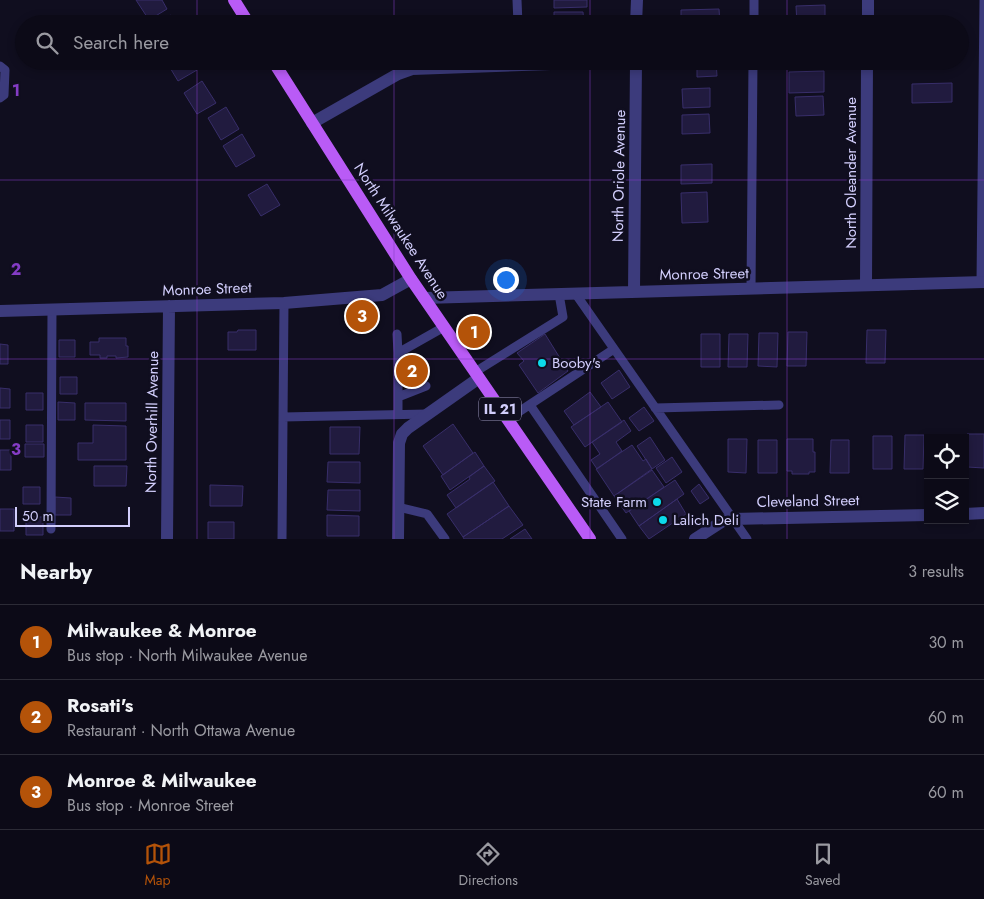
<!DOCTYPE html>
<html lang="en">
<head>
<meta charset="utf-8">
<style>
	body { margin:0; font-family:Jost,sans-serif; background:#151320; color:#f1f3f6 }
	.controls { position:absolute; right:15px; bottom:15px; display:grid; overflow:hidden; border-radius:0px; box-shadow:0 2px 8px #0003 }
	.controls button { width:45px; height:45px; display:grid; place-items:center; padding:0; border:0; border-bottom:1px solid #2c2b36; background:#0c0a17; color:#f1f3f6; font:25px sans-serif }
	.scale { position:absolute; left:15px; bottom:12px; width:115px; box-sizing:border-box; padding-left:5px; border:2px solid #d2cefc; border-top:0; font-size:14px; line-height:18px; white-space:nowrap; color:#d2cefc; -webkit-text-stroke:4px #100e1f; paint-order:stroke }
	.you { position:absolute; left:505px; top:279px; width:18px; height:18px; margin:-12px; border:4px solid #fff; border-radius:50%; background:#1a73e8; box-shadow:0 0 0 8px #1a73e833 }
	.badge { display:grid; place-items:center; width:32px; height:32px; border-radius:50%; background:#b45309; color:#fff; font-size:16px; font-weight:700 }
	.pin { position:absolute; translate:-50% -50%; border:2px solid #fff; box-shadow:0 1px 5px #0006 }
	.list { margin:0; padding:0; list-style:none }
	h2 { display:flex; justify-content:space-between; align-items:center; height:65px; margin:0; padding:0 20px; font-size:21px }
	h2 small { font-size:16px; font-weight:400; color:#9a9aa1 }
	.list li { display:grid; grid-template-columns:32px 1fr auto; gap:15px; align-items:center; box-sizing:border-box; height:75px; padding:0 20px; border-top:1px solid #2c2b36 }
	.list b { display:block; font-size:19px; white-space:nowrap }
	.list p { margin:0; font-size:16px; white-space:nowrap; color:#9a9aa1 }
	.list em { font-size:16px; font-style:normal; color:#9a9aa1 }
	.icon { flex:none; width:28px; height:28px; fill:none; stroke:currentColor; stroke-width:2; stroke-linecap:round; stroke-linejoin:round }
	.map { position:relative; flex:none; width:984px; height:539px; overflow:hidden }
	.search { position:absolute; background:#0c0a17; box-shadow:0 2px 8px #0003; left:15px; right:15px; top:15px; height:55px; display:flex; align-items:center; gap:12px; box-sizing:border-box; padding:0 18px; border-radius:28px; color:#9a9aa1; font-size:19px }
	.sheet { height:290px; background:#0c0a17 }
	nav { display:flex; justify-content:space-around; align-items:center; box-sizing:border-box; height:70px; border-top:1px solid #2c2b36; background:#0c0a17; font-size:14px; color:#9a9aa1 }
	nav a { display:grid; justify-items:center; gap:2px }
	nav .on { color:#b45309 }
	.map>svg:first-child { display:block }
	.building { fill:#211b3f; stroke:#382e6a }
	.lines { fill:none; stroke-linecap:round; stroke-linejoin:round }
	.service { stroke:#3c3b7c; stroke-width:9 }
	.minor { stroke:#3c3b7c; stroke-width:12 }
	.primary { stroke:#b95bf6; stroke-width:12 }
	.grid { fill:none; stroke:#843cc5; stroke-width:1; stroke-opacity:0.55 }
	.poi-dot { fill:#0cdaea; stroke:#100e1f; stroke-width:2 }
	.labels { text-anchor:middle; stroke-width:5; stroke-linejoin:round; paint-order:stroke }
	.shield { fill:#100e1f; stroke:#9894ba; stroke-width:1 }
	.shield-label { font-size:14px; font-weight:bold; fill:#d2cefc }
	.street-label { font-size:15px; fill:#d2cefc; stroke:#100e1f }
	.poi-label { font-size:15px; fill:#d2cefc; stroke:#100e1f; text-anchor:start }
	.grid-label { font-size:16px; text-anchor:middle; font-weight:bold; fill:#843cc5; stroke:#100e1f; stroke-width:5; stroke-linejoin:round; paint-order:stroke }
</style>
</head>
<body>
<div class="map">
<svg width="984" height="539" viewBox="0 0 984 539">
	<rect width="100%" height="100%" fill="#100e1f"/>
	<path class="building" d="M136,0H162L167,9L149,20Z
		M554,0H587V7L554,8Z
		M825,5V24H797L796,6Z
		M719,9L720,24H681V10Z
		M554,12H583L584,24H554Z
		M171,15L176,24H157Z
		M166,61H191L197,70L178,81Z
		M697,61H716L717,76L697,77Z
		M824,71V92L789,93V72Z
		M202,81L216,103L197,114L184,93Z
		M952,83V102L912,103V84Z
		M710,88V107L683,108L682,89Z
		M823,96L824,115L796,116L795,97Z
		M226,107L239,129L221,140L208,118Z
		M709,114L710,133L682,134V115Z
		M242,134L255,156L236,167L223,146Z
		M712,164V183L681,184V165Z
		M267,184L280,205L261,216L248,195Z
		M707,192L708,222L682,223L681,193Z
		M238,330H256V350H228V332H237Z
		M867,330H886L885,363H866Z
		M788,332H807L806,366H787Z
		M759,333H778L777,367L758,366Z
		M545,334L568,371L538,393L519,365L524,361L517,353Z
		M701,334H720V367H701Z
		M729,334H748L747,367H728Z
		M99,338H126V346H128V357L116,358V356H107V358H100V355H90V342H99Z
		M59,340H75V357H59Z
		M0,344L8,345V364H0Z
		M401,359L424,360V383L400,382Z
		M619,370L630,387L612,399L601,383Z
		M60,377H77V394H60Z
		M0,388L10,389V408H0Z
		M590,392L601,407L574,425L564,411Z
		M26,393H43V410H26Z
		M58,402L75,403V420H58Z
		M608,402L622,422L585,447L571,427Z
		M85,403H126V421L85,420Z
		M644,407L654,421L639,431L629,418Z
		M0,420H10V439H0Z
		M624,420L631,431L616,442L622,451L597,469L591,460L600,454L592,442Z
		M453,424L473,453L443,475L423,446Z
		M26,425H43V442H26Z
		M93,425L126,426V460H78V443H93Z
		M330,427H360L359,454H330Z
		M967,434H984V468L967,467Z
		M905,435H924L923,469H904Z
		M873,436H892V469H873Z
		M650,437L665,460L652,469L637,446Z
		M728,439H747L746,473L728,472Z
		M787,439H813V452H815V472H809V474H792V471H787Z
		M758,440H777V473H758Z
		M831,440H849V473H830Z
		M25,444H44V457H25Z
		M632,445L643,461L646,459L652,469L614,496L596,469Z
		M0,450H11V470H0Z
		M475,452L484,466L450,490L441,476Z
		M672,457L682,472L666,483L656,468Z
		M328,462H360V483L327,482Z
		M94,466H127L126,486H94Z
		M484,466L495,481L456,508L447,495L470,479L469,477Z
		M652,470L664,487L626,513L614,496Z
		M675,480L684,494L639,526L629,511Z
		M493,482L509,506L463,537L447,514Z
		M699,484L709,498L700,504L691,491Z
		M210,485L243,486L242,506H210Z
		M23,487H40V504H23Z
		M328,490H360V511L327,510Z
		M55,497L71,498V515H55Z
		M677,499L686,514L649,539L639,526Z
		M509,506L523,525L502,539H464L463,537Z
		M0,509H14V531H0Z
		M327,515L359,516V536H327Z
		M26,517H43V535H26Z
		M208,522H234V539H208Z
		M525,529L532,539H510Z"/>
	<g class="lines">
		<path class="service" d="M517,0L518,24
			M754,24V0
			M0,66L5,70L4,95L0,98
			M981,282L984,0
			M751,289L753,61
			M575,293L747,539
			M397,334L398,353
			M475,372L563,317L559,294
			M398,397L426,386
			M530,405L622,539
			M655,408L779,405
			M398,414V353L444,327
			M283,417L427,414
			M508,419L614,349
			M398,507L427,514L445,539
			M51,529L52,309
			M282,539L284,303"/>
		<path class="minor" d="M636,24L637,0
			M868,24V0
			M312,123L398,74L412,69L636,61
			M866,285L867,61
			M634,292L636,61
			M424,298L984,282
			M0,311L284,303L382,295L411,279
			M965,514L984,513
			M167,539L169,306
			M398,539L399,443L402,434L408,428L479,378
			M695,539L723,521L733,519L928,515"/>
		<path class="primary" d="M234,0L249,24
			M273,61L411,279L590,539"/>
	</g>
	<path class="grid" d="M197,0V24M394,0V24M590,0V24M787,0V24M197,61V539M394,61V539M590,61V539M787,61V539M0,180H984M0,359H984"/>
	<g class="poi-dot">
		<circle cx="542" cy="363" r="5"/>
		<circle cx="657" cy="502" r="5"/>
		<circle cx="663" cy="520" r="5"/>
	</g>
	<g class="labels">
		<rect class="shield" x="479" y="397.5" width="42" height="23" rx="4"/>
		<g class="shield-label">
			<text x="500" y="414">IL 21</text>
		</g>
		<g class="street-label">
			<text transform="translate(851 173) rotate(-90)" y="5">North Oleander Avenue</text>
			<text transform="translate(619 176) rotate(-89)" y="5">North Oriole Avenue</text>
			<text transform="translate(401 231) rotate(57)" y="5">North Milwaukee Avenue</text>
			<text transform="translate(704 274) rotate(-1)" y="5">Monroe Street</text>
			<text transform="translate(207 289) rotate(-2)" y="5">Monroe Street</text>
			<text transform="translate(152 422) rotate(-89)" y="5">North Overhill Avenue</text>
			<text transform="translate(808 501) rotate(-1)" y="5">Cleveland Street</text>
		</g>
		<g class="poi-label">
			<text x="552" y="368">Booby's</text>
			<text x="647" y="507" text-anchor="end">State Farm</text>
			<text x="673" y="525">Lalich Deli</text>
		</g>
	</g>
	<g class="grid-label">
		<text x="16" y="96">1</text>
		<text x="16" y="275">2</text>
		<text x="16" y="455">3</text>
	</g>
</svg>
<div class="controls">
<button><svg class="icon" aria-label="locate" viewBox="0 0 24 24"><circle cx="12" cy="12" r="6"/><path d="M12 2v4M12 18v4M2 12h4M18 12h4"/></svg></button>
<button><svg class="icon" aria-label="layers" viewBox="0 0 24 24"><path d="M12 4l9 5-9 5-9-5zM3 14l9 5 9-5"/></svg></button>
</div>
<div class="scale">50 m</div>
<div class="you"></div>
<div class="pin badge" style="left:474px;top:332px">1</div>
<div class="pin badge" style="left:412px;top:371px">2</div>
<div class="pin badge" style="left:362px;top:316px">3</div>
<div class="search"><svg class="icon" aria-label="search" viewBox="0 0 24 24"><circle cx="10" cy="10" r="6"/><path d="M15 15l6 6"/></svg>Search here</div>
</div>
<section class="sheet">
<h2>Nearby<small>3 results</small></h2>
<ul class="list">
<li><span class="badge">1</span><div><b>Milwaukee &amp; Monroe</b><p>Bus stop · North Milwaukee Avenue</p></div><em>30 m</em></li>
<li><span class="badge">2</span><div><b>Rosati's</b><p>Restaurant · North Ottawa Avenue</p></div><em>60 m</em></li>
<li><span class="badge">3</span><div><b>Monroe &amp; Milwaukee</b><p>Bus stop · Monroe Street</p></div><em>60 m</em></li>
</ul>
</section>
<nav>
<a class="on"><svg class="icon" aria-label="map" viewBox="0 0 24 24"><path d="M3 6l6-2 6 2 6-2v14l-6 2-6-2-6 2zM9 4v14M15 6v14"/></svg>Map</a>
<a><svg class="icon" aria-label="directions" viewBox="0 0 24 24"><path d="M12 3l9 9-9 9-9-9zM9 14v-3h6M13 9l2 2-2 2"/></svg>Directions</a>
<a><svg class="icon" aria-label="saved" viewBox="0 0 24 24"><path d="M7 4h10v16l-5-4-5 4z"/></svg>Saved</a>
</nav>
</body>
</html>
